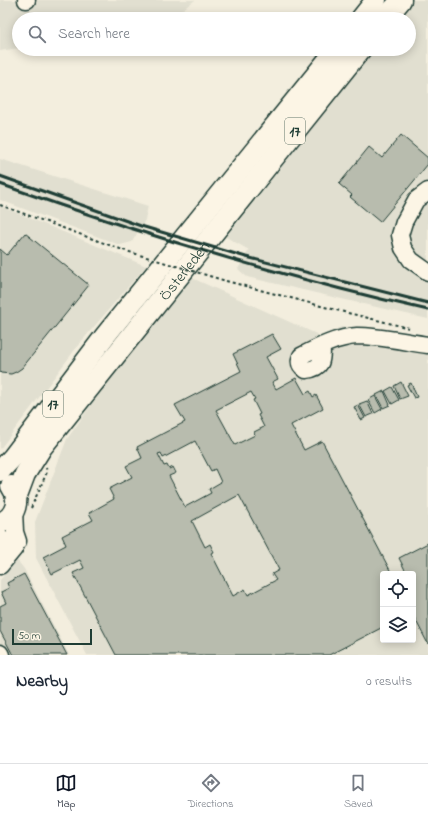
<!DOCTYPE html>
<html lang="en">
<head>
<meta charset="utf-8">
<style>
	body { margin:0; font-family:"Indie Flower",sans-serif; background:#f6f6f7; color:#1f2937 }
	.controls { position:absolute; right:12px; bottom:12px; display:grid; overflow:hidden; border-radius:4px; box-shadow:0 2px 10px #0003 }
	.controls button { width:36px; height:36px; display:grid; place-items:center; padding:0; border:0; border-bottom:1px solid #e0e1e3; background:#fff; color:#1f2937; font:20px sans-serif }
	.scale { position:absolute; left:12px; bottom:10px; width:80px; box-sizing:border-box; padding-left:4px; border:2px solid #1f3d34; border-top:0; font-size:11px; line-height:14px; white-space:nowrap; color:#1f3d34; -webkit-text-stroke:3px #fcf5e5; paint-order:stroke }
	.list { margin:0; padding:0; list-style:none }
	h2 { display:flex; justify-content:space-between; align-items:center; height:52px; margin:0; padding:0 16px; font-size:17px }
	h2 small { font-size:13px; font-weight:400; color:#747a83 }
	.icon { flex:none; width:22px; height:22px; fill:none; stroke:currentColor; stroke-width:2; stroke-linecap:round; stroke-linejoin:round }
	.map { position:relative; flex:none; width:428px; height:655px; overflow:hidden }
	.search { position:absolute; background:#fff; box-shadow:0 2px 10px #0003; left:12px; right:12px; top:12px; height:44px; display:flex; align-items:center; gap:10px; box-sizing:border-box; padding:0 14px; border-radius:22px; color:#747a83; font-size:15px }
	.sheet { height:108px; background:#fff }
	nav { display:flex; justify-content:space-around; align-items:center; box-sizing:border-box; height:56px; border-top:1px solid #e0e1e3; background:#fff; font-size:11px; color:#747a83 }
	nav a { display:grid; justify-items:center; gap:2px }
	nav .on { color:#111827 }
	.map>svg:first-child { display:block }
	.built { fill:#e1dfd0; fill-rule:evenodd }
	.building { fill:#b8bcae; stroke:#1f3d34; fill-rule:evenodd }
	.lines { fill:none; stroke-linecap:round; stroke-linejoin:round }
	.minor-casing { stroke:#1f3d34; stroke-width:19 }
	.major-casing { stroke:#1f3d34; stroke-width:23 }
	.path { stroke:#1f3d34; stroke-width:2; stroke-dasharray:3 3; stroke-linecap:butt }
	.minor { stroke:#fcf5e5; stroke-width:16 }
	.major { stroke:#fcf5e5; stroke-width:20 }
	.rail { stroke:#1f3d34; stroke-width:3 }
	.path-bridge { stroke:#1f3d34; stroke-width:2; stroke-dasharray:3 3; stroke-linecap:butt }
	.labels { text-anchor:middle; stroke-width:3.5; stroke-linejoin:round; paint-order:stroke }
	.shield { fill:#fcf5e5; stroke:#617469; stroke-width:1 }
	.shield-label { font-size:15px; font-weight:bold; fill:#1f3d34 }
	.street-label { font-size:16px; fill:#1f3d34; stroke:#fcf5e5 }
</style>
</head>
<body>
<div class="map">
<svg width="428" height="655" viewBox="0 0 428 655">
	<rect width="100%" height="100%" fill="#f3eede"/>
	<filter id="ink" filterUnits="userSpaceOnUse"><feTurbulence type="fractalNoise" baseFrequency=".025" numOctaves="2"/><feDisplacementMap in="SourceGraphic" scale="8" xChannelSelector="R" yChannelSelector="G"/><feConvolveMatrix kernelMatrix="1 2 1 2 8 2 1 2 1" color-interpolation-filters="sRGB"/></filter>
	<g filter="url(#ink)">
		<path class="built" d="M0,0H195L170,19H19V48L0,51Z
			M412,0H428V319L247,277L238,269L249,250L226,237L374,49H409V19H398Z
			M0,159L148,206L145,220L132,242L120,245L0,200Z
			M0,206L146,266L80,343L0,449Z
			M192,278L321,336L341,327L428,347V655H87L36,558L35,522L67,439L111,377ZM383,574H413V640H383Z
			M17,560L24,569L69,655H0V580Z"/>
		<path class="building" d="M401,135L428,158V164L380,222L350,197L352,195L339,184L369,147L382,158Z
			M25,233L89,285L22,368L16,372L11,374L1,373L0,372V249L7,255Z
			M272,334L281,349L266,357L278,379L272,382L276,389L296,378L305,394L310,391L313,397L316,395L323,408L291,425L304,450L322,441L392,574H383V627L329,655H116L73,573L84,568L80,560L52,574L43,557L66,545L62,536L93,520L89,513L114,499L109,489L132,477L126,466L142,458L137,447L185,422L175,405L241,371L233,354ZM251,392L255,399L253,400L260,414L258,415L264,427L254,432L255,435L235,445L216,410ZM195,441L211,471L215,469L221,482L209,489L211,493L185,507L169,476L176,473L173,467L169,469L167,465L164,466L158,454L161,453L163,458ZM239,495L279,570L272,574L276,580L248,595L245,589L233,596L211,553L214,552L210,544L205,547L192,521Z
			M401,382L408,396L400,399L394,386Z
			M411,383L417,397L414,398L407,385Z
			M392,387L399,400L392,404L385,391Z
			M384,391L390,405L383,408L376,395Z
			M375,396L382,409L375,413L368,400Z
			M367,401L373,414L366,417L359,404Z
			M358,405L365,418L361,420L354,407Z
			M428,543V644L413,615V574H407L399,558Z
			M24,574L67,655H13L0,631V606L6,603L1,592L9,588L7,583Z"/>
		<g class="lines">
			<defs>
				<path id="minor" d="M26,0H27
					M428,191L416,200L404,222L400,235L403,248L411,260L428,272
					M322,346C322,360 323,368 306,370C300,366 298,363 301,356C318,347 338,337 357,336C380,336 405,342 428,345
					M0,537C7,546 7,552 3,562
					M0,566L14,549L18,541L15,532L14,511
					M0,653L1,655"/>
				<g id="major">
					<path d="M361,19L376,0"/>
					<path d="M385,19L401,0"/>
					<path d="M0,471L13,457L105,336L337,49"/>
					<path id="s1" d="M16,498L25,474L42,447L361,49"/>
					<path d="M0,523C16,517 21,499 11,486"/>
				</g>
			</defs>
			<use href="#minor" class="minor-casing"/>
			<use href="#major" class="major-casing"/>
			<path class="path" d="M0,205L123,250
				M226,281L340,311L409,328
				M31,508L47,472L46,468"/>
			<use href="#minor" class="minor"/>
			<use href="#major" class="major"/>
			<path class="rail" d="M0,176L141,226L246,257L428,303
				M0,184C140,234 283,277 428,310"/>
			<path class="path-bridge" d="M123,250L226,281"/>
		</g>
	</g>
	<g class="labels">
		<g class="shield">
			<rect x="285" y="118" width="20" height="26" rx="3"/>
			<rect x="43" y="391" width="20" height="26" rx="3"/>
		</g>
		<g class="shield-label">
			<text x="295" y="136">17</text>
			<text x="53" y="409">17</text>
		</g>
		<g class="street-label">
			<text dy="6" stroke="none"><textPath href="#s1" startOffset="284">Österleden</textPath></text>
		</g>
	</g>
</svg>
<div class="controls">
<button><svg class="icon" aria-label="locate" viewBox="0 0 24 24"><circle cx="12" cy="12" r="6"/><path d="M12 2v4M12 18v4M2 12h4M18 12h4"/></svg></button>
<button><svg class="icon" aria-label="layers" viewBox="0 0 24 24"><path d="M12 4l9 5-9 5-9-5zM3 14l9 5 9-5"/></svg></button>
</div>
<div class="scale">50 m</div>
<div class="search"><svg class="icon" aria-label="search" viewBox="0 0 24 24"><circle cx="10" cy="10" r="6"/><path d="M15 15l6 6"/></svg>Search here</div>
</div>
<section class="sheet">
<h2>Nearby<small>0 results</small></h2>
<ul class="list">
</ul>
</section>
<nav>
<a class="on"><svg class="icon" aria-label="map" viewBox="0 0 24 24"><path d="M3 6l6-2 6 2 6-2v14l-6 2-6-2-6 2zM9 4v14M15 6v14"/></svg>Map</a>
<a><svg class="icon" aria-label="directions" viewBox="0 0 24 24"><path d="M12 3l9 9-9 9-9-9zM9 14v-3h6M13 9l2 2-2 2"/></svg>Directions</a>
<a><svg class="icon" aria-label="saved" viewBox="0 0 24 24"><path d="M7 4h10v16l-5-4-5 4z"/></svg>Saved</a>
</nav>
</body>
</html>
